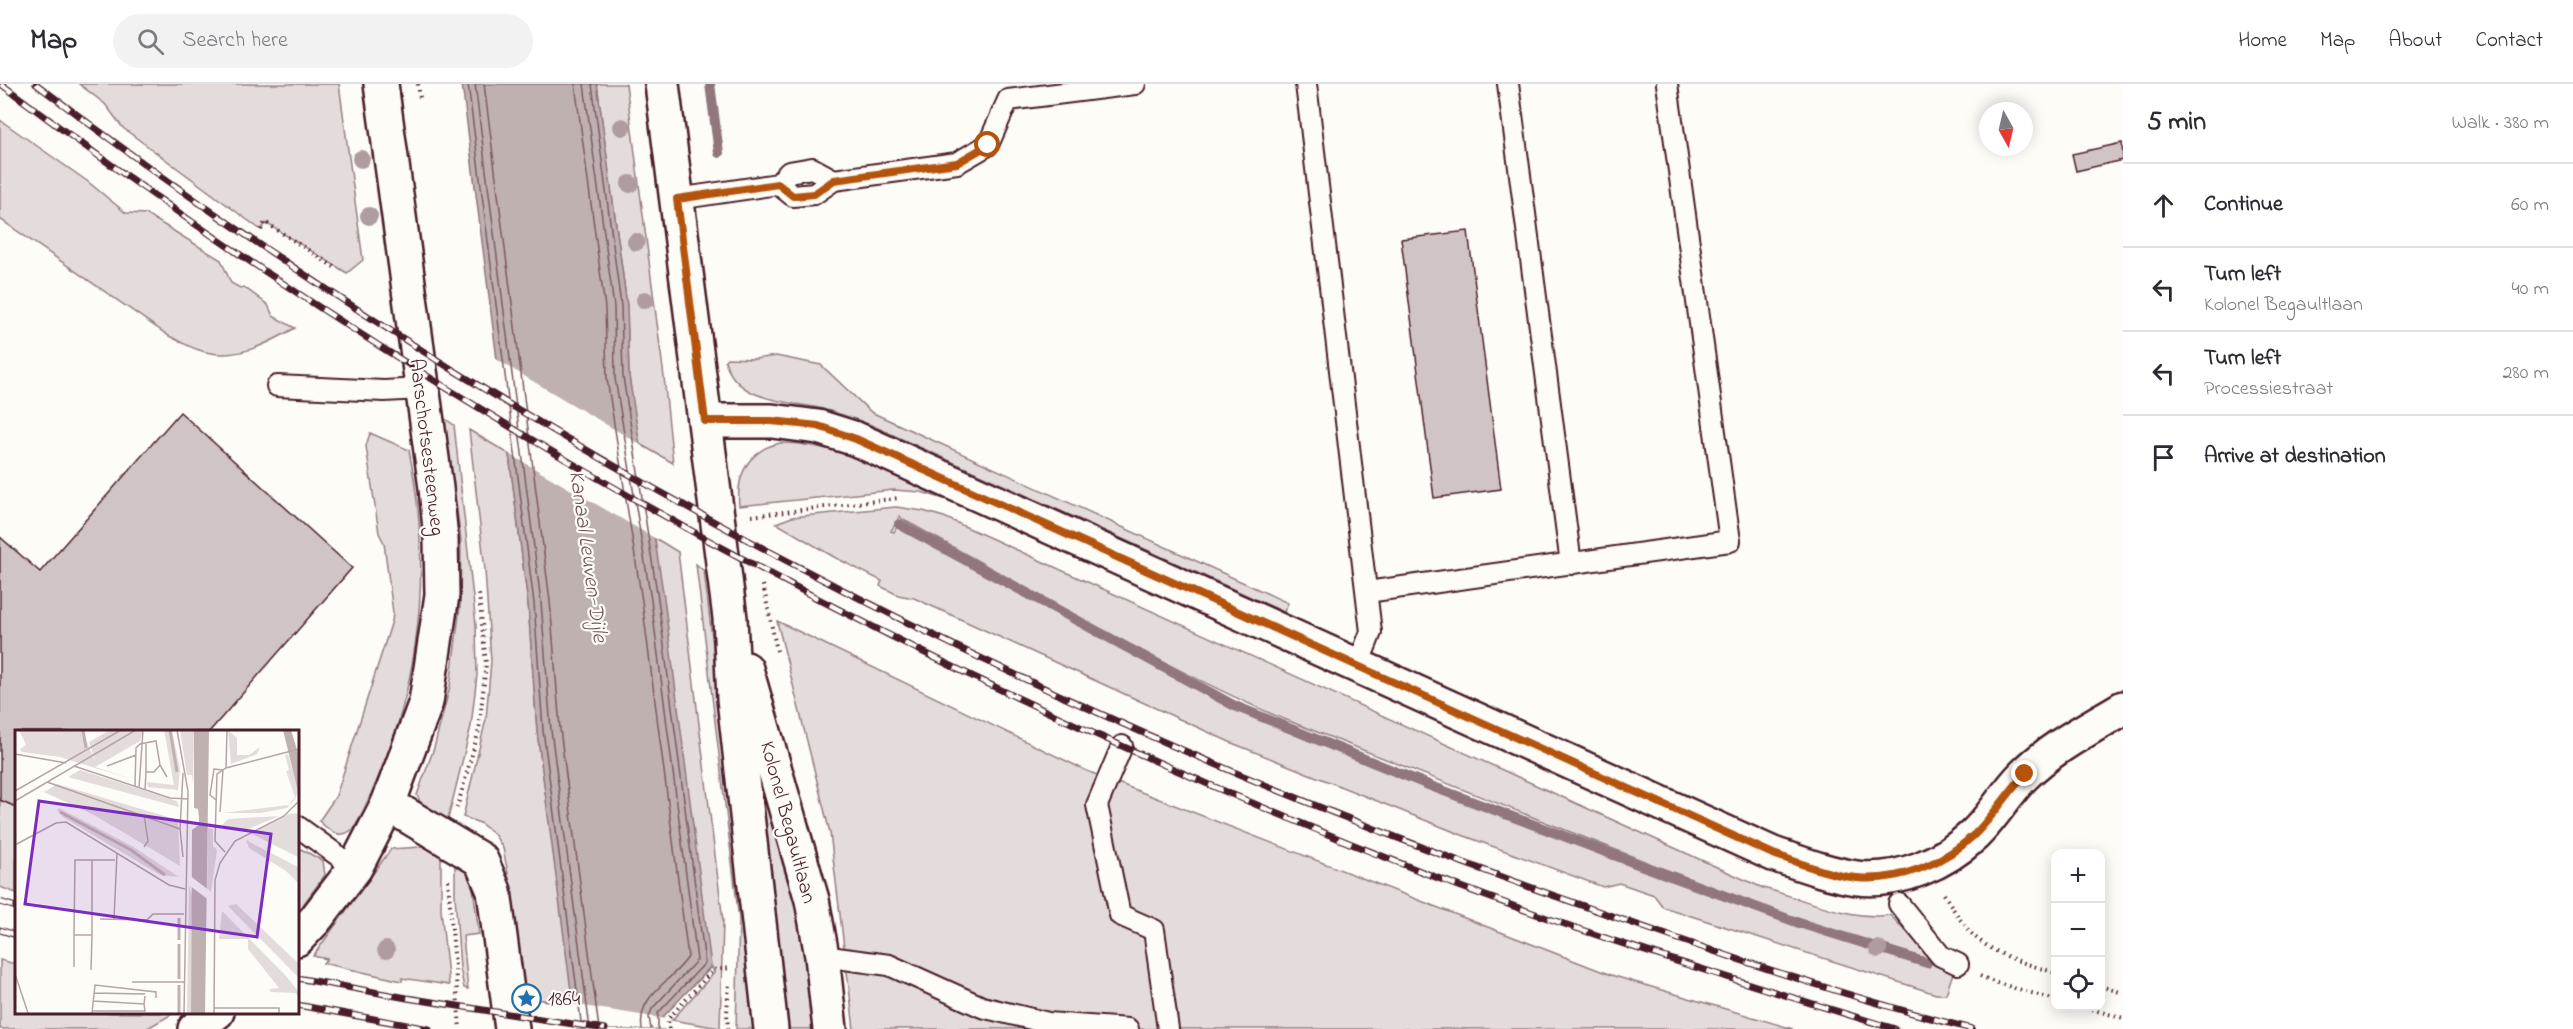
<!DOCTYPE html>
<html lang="en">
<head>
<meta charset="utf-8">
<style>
	body { margin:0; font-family:"Indie Flower",sans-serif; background:#f2f2f3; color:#2b2b33 }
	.controls { position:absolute; right:18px; bottom:18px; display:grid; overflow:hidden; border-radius:12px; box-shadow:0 3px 15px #0003 }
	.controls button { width:54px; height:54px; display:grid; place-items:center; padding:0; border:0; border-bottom:2px solid #e1e1e2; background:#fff; color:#2b2b33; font:30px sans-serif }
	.compass { position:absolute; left:1979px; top:18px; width:54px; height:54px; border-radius:50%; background:#fff; box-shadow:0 3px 15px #0003; rotate:172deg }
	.stop { position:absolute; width:18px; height:18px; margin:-14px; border:4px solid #b45309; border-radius:50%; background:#fff }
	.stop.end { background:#b45309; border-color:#fff; box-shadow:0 2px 6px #0008 }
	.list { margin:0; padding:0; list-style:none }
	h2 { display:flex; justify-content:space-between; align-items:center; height:78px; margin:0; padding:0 24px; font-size:26px }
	h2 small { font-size:20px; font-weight:400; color:#7c7c81 }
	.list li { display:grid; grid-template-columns:39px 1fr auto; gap:18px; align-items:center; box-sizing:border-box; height:84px; padding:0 24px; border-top:2px solid #e1e1e2 }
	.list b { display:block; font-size:22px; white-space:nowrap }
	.list p { margin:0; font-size:20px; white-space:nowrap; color:#7c7c81 }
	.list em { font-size:20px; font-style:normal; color:#7c7c81 }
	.icon { flex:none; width:33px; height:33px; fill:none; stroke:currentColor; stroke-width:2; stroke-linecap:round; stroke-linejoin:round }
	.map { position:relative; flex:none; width:2123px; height:945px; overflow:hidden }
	header { display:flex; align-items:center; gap:36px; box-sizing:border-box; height:84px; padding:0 30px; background:#fff; border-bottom:2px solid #e1e1e2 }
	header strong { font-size:28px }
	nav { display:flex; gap:33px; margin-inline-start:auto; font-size:21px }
	.search { width:420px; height:54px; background:#f2f2f3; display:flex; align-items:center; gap:15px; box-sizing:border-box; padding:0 21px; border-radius:33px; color:#7c7c81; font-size:22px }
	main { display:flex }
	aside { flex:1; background:#fff }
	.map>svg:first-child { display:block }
	.green { fill:#e3dcda; stroke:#967e82; stroke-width:1.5; fill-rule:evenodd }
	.water { fill:#c0b1b1; stroke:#91777b; stroke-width:1.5 }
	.pier { fill:#fdfcf7 }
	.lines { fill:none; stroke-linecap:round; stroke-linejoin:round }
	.shore { stroke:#795961; stroke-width:1.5 }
	.stream { stroke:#91777b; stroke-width:10 }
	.building { fill:#d0c5c4; stroke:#4a1f2b; stroke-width:1.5 }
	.service-casing { stroke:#4a1f2b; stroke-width:24 }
	.minor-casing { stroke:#4a1f2b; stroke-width:38 }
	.tertiary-casing { stroke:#4a1f2b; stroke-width:38 }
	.primary-casing { stroke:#4a1f2b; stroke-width:38 }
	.path { stroke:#4a1f2b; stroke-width:4; stroke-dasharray:1.5 4.5; stroke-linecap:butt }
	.service { stroke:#fdfcf7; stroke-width:20 }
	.minor { stroke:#fdfcf7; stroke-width:33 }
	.tertiary { stroke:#fdfcf7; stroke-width:33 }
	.primary { stroke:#fdfcf7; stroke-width:33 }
	.rail-casing { stroke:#4a1f2b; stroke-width:7 }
	.rail { stroke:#fdfcf7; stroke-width:4.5; stroke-dasharray:14; stroke-linecap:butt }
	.tree { fill:#af9c9f }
	.route { stroke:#b45309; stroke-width:8 }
	.labels { text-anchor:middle; stroke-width:4.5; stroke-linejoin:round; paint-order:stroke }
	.street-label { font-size:21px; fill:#4a1f2b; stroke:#fdfcf7 }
	.poi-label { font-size:21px; fill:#4a1f2b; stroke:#fdfcf7; text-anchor:start }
	.water-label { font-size:22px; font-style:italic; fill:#73525a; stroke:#fdfcf7 }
	.inset-river { fill:none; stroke:#c0b1b1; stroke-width:3 }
	.inset-road { fill:none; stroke:#b5a4a5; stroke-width:1.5 }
	.view { fill:#7b2cbf; fill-opacity:0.15; stroke:#7b2cbf; stroke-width:3 }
	.inset-edge { fill:none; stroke:#4a1f2b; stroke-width:3 }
</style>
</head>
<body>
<header>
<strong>Map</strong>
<div class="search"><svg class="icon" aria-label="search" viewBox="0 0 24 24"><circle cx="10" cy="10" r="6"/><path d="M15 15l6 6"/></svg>Search here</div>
<nav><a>Home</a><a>Map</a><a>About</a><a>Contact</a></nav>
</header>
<main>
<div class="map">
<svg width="2123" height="945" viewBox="0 0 2123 945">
	<rect width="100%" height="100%" fill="#fdfcf7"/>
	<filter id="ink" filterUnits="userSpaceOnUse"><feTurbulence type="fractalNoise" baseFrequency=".0167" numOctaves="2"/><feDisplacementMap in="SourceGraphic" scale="12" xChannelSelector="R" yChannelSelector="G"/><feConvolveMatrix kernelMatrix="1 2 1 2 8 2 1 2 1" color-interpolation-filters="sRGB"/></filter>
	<g filter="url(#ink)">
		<path class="green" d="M79,0H339L363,176L347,189L266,139L261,146L123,44L105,20Z
			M597,0H626L664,293L673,379L638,359L629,292L627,222Z
			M0,36L87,97L126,129L146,130L221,176L231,199L240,204L244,203L268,221L273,232L295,244C266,261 233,278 199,266C189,263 179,257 169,252L0,135Z
			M776,272L821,281L871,328L1288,519L1284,528L871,341C855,335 839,329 823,325C791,317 735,319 725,276L727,274L755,275Z
			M444,334L454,341L476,541L477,591L471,642L447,739L421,720L417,711L434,664L450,602L460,523L461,456Z
			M469,346L509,370L528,520L537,647L574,921L524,913L511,805L503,764L494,750L480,739L463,733L486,635L491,577L485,486Z
			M370,349L409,366C435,497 418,627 354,744C340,757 330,747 319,737L336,712L392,537L393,529L384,459L379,449L366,362Z
			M780,359C838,358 892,392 944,415L921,408L894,406L739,422C736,391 748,366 780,359Z
			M896,423L923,427L944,433L1763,804C1802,814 1850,837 1890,831L1935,877L1954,886L1946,910H1936L1663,823L1654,811L1619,799L1603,803L1462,751L1232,659L914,514L898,511L880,502L882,497L834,473L776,439L792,433ZM900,432L902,435C1025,502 1146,574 1274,631L1715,805L1811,839L1934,877L1927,879L1917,878L1769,830L1641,784L1476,721L1262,635L1198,604L897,442L894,448L891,447Z
			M655,454L678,468L723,837L720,944L672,936L714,889L712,883L696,899Z
			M696,480L704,487L759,945H736L739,836Z
			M777,537L1087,687L1611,891L1793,945H854L830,749Z
			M744,610L805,847L818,945H782Z
			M0,716L16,723V809L0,803Z
			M422,759L441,766V826L449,901L402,894V897L323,879L327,875L313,872L391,765L421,763Z
			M301,765L323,777L325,791L297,829V770Z
			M455,773L471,789L479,850L463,852L468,905L464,904L460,884L455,811Z
			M0,876L16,880V928L174,929L146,945H0Z"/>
		<path class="water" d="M462,0H597L627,222L629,292L664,514L711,882L663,933L664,945H576L537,647L528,520Z"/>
		<path class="pier" d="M494,274L641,361L658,456L506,368Z
			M571,920L666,935L667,945H573Z"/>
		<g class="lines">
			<path class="shore" d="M468,0L534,519L543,646L582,945
				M475,0L541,518L551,646L590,945
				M484,0L550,517L560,645L599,945
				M575,0L605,224L607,295L642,517L688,873C671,899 637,910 642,945
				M584,0L614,223L615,294L651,516L697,876L652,925L649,933L651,945
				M592,0L621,222L623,293L658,515L705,879L658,929V945"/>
			<path class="stream" d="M710,0L719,69
				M899,440L1235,622L1431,702L1635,779L1799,839L1927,879"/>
		</g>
		<path class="building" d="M2122,59L2123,76L2076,87L2072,70Z
			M1468,147L1501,405L1434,414L1401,155Z
			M180,328L352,484L209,648H16V723L0,716V453L40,488Z"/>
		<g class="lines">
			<defs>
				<path id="service" d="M1306,0L1371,548L1358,581
					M1508,0L1571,480
					M778,100L793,112L814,110L834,96L957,79L988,61L1008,16L1135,0
					M677,115L778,100L789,88L812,84L834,96
					M277,302L384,307L421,305
					M1367,508L1730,457L1667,0
					M1122,662L1097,721L1120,831L1154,846L1168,945
					M297,742L355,784
					M1899,820L1941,872L1958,880
					M822,872L889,881L982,923L1048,939L1128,945"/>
				<path id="minor" d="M388,720L481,776L494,807L512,945"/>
				<path id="tertiary" d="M662,0L730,534L734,615L771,945
					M705,337H772L818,343L856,355L1773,770C1800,779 1828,790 1857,794C1899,799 1944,779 1974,751C1993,733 2006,709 2024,691C2052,663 2090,644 2123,624
					M746,585L812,816L822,872L830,945"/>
				<path id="primary" d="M297,855L315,836L355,784L388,720L426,618L442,511L441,455L436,404L381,0
					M195,945L217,928"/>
			</defs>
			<use href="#service" class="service-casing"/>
			<use href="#minor" class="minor-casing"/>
			<use href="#tertiary" class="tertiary-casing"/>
			<use href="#primary" class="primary-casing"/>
			<path class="path" d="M418,0L420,14
				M261,146L265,138L334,183
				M752,432L899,414
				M763,501L777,567
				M457,724L479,646L486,580L479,510
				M448,796L460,945
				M1944,810C1952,823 1960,837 1971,849C1993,871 2027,880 2056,889
				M1980,892L1994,898L2056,916
				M2100,902L2123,909
				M2080,922L2123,934
				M669,945L668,935L713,886L730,884
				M728,945L727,929L729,898"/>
			<use href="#service" class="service"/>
			<use href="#minor" class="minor"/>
			<use href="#tertiary" class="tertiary"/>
			<use href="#primary" class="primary"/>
			<defs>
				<path id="rail" d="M1,0C442,332 924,596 1438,794C1588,852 1742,898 1895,945
					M36,0C502,353 1026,628 1578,820C1708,866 1839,911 1972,945
					M0,818L16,823
					M0,846L16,851
					M297,894L407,914L605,945
					M297,921L429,945"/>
			</defs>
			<use href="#rail" class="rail-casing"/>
			<use href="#rail" class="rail"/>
		</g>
		<g class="tree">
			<circle cx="622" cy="43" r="9"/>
			<circle cx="361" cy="75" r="9"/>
			<circle cx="630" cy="100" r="9"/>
			<circle cx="369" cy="132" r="9"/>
			<circle cx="636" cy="158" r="9"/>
			<circle cx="645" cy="216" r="9"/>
			<circle cx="1878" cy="865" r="9"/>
			<circle cx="386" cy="866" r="9"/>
		</g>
	</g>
	<g class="lines" filter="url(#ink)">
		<path class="route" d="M988,61L957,79L834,96L814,110L793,112L778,100L677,115L705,337H772L818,342L856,355L1773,770C1800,779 1829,791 1857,794C1899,798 1945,779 1975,750C1993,732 2008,709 2025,690"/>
	</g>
	<defs>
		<symbol id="sight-ring" viewBox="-11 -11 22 22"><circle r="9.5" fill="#fdfcf7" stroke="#1f6fb2" stroke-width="1.5"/><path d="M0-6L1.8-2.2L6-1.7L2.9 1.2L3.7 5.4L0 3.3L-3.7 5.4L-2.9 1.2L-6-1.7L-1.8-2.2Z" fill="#1f6fb2"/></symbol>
	</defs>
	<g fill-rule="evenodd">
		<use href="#sight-ring" x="510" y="898" width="33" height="33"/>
	</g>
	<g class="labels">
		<g class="street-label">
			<text transform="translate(428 363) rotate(83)" y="7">Aarschotsesteenweg</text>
			<text transform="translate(789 738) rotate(75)" y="7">Kolonel Begaultlaan</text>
		</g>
		<g class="poi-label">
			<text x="548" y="921">1864</text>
		</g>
		<g class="water-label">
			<text transform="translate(590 472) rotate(82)" y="8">Kanaal Leuven-Dijle</text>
		</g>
	</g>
	<g transform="translate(15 646)">
		<rect width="284" height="284" fill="#fdfcf7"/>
		<path d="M4,0H67L80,31L74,12L95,0H128L125,11L80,37L119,50L45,27L7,22L5,19L11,15ZM149,0H157L165,39L163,60L133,57L132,52L159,55ZM165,0H179L178,55L177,45H172ZM213,0L222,8V25H234L245,17L242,24L216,34ZM273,24L284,61L280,69L272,78L246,83H207L274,75L280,67L271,41L274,40L270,25ZM65,40L162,71L164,77L53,47ZM42,54L163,90L165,136L79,85L29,62ZM44,78L117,116L164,147L145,145L48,87L42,80ZM283,83V127L235,103L274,84ZM264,86L229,101L207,95L213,89ZM193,98L198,99V116L202,120L196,162L192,159ZM231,110L283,137V153L271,141L234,118ZM174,155L177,165L176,283H172ZM221,174L283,233V247L213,176ZM207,181L272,247L283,261V268L281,263L255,262V259L264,258L233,219V209H204Z" fill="#e3dcda"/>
		<path d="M179,0H194L190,283H176L177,100L184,95V87L183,79L179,78ZM268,0H276L283,23V61Z" fill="#c0b1b1"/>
		<path d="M174,145L195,161V171L174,155Z" fill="#fdfcf7"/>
		<path class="inset-river" d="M68,0L71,18M155,0L162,42M45,82L116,120L150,145M164,210V188M164,249V214M164,283V255"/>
		<path class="inset-road" d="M162,0L173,61L169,283M0,24L51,33M59,36L155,68L173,69M92,36L121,25M211,38L212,0M131,42V14M168,43L165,99L168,127M32,52L165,99M120,56L121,18L125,14L141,11L145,35L152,47M124,58L128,0M130,60L131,42H139L145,35M0,61L106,0M201,70L195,65L199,39L208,40L205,82M0,71L121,0M129,85L133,111L129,117M0,115L41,93L51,92L154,155L170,159M210,122L200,111L202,44L211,38L284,19M77,130V205H59L60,130H100M85,189L132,190L138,184H169M99,189L102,123M59,237V205M76,240L77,205M0,244L13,283M117,252H169M79,263L130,264M78,271L129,274L130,266M199,278H264V283M77,281H130L129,274M77,283L80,255L141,262V268M199,283L200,150L205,133L220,111L269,86L284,71"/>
		<path class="view" d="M24,71L256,104L242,207L10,174Z"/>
		<rect width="284" height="284" class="inset-edge"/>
	</g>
</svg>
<div class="controls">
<button>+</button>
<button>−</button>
<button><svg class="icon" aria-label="locate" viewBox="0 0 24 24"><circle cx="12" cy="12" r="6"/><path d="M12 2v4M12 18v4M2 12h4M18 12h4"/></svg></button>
</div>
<svg class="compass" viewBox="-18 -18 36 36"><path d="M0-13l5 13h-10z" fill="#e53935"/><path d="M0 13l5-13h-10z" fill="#7c7c81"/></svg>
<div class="stop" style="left:988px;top:61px"></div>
<div class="stop end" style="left:2025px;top:690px"></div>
</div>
<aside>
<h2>5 min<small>Walk · 380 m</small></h2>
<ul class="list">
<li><svg class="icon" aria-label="ahead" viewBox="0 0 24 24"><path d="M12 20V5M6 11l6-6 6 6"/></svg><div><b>Continue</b></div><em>60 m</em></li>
<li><svg class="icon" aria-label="left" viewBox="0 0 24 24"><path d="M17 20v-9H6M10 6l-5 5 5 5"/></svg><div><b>Turn left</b><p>Kolonel Begaultlaan</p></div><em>40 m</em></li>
<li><svg class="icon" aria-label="left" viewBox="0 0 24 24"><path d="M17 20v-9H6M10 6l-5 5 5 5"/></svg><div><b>Turn left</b><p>Processiestraat</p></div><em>280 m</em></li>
<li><svg class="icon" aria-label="arrive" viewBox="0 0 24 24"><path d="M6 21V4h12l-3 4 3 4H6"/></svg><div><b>Arrive at destination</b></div></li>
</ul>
</aside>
</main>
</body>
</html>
